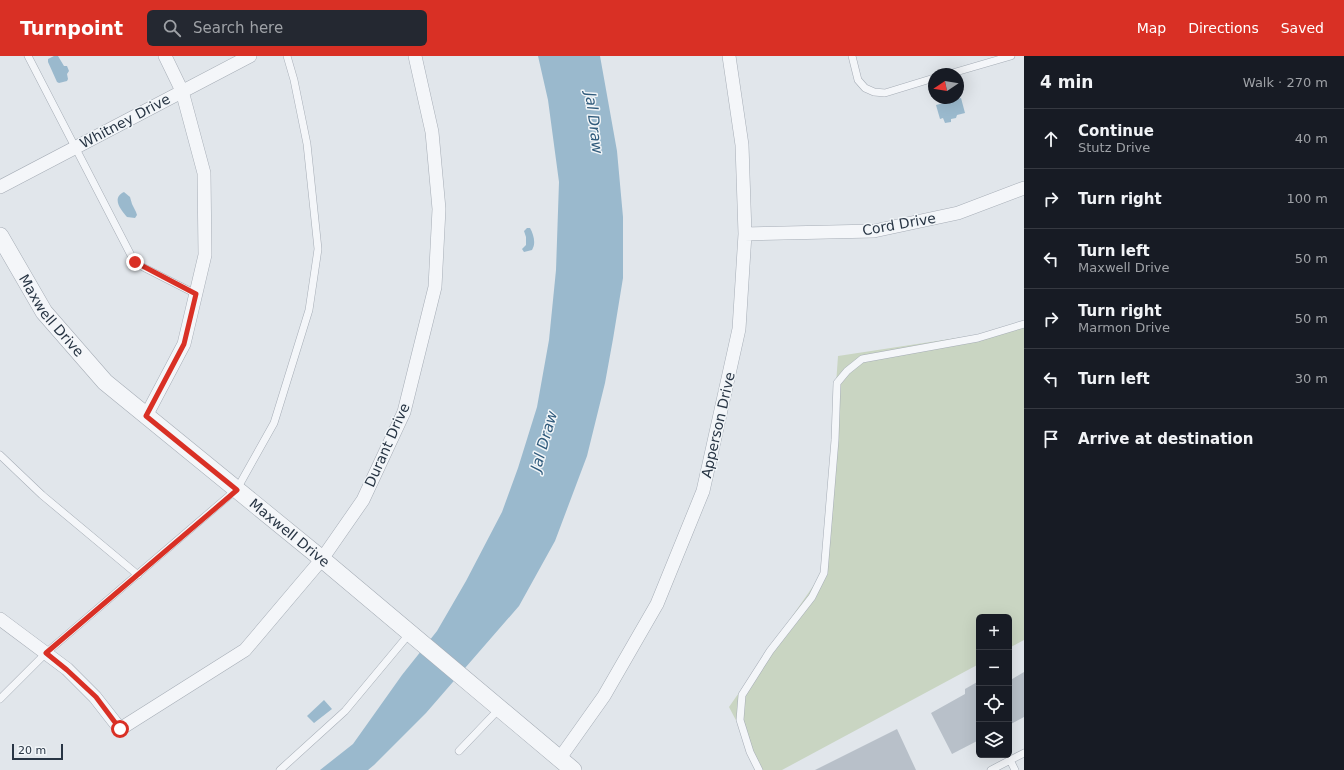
<!DOCTYPE html>
<html lang="en">
<head>
<meta charset="utf-8">
<style>
	body { margin:0; font-family:"DejaVu Sans",sans-serif; background:#242831; color:#f1f3f6 }
	.controls { position:absolute; right:12px; bottom:12px; display:grid; overflow:hidden; border-radius:6px; box-shadow:0 4px 16px #0002 }
	.controls button { width:36px; height:36px; display:grid; place-items:center; padding:0; border:0; border-bottom:1px solid #363941; background:#171b24; color:#f1f3f6; font:20px sans-serif }
	.compass { position:absolute; left:928px; top:12px; width:36px; height:36px; border-radius:50%; background:#171b24; box-shadow:0 4px 16px #0002; rotate:258deg }
	.scale { position:absolute; left:12px; bottom:10px; width:51px; box-sizing:border-box; padding-left:4px; border:2px solid #283544; border-top:0; font-size:11px; line-height:14px; white-space:nowrap; color:#283544; -webkit-text-stroke:3px #f1f5f8; paint-order:stroke }
	.stop { position:absolute; width:12px; height:12px; margin:-9px; border:3px solid #d93025; border-radius:50%; background:#fff }
	.stop.end { background:#d93025; border-color:#fff; box-shadow:0 1px 4px #0008 }
	.list { margin:0; padding:0; list-style:none }
	h2 { display:flex; justify-content:space-between; align-items:center; height:52px; margin:0; padding:0 16px; font-size:17px }
	h2 small { font-size:13px; font-weight:400; color:#9ea1a6 }
	.list li { display:grid; grid-template-columns:26px 1fr auto; gap:12px; align-items:center; box-sizing:border-box; height:60px; padding:0 16px; border-top:1px solid #363941 }
	.list b { display:block; font-size:15px; white-space:nowrap }
	.list p { margin:0; font-size:13px; white-space:nowrap; color:#9ea1a6 }
	.list em { font-size:13px; font-style:normal; color:#9ea1a6 }
	.icon { flex:none; width:22px; height:22px; fill:none; stroke:currentColor; stroke-width:2; stroke-linecap:round; stroke-linejoin:round }
	.map { position:relative; flex:none; width:1024px; height:714px; overflow:hidden }
	header { display:flex; align-items:center; gap:24px; box-sizing:border-box; height:56px; padding:0 20px; background:#d93025; color:#fff }
	header strong { font-size:19px }
	nav { display:flex; gap:22px; margin-inline-start:auto; font-size:14px }
	.search { width:280px; height:36px; background:#242831; display:flex; align-items:center; gap:10px; box-sizing:border-box; padding:0 14px; border-radius:6px; color:#9ea1a6; font-size:15px }
	main { display:flex }
	aside { flex:1; background:#171b24 }
	.map>svg:first-child { display:block }
	.green { fill:#c9d5c2 }
	.water { fill:#9ab9cd }
	.building { fill:#b8c0c9 }
	.lines { fill:none; stroke-linecap:round; stroke-linejoin:round }
	.service-casing { stroke:#a6adb6; stroke-width:8 }
	.minor-casing { stroke:#a6adb6; stroke-width:14 }
	.tertiary-casing { stroke:#a6adb6; stroke-width:18 }
	.service { stroke:#f4f6f9; stroke-width:7 }
	.minor { stroke:#f4f6f9; stroke-width:13 }
	.tertiary { stroke:#f4f6f9; stroke-width:17 }
	.route { stroke:#d93025; stroke-width:5 }
	.labels { text-anchor:middle; stroke-width:3; stroke-linejoin:round; paint-order:stroke }
	.street-label { font-size:14px; fill:#283544; stroke:#f1f5f8 }
	.water-label { font-size:15px; font-style:italic; fill:#2f5a7b; stroke:#f1f5f8 }
</style>
</head>
<body>
<header>
<strong>Turnpoint</strong>
<div class="search"><svg class="icon" aria-label="search" viewBox="0 0 24 24"><circle cx="10" cy="10" r="6"/><path d="M15 15l6 6"/></svg>Search here</div>
<nav><a>Map</a><a>Directions</a><a>Saved</a></nav>
</header>
<main>
<div class="map">
<svg width="1024" height="714" viewBox="0 0 1024 714">
	<rect width="100%" height="100%" fill="#e1e6eb"/>
	<path class="green" d="M1024,265V584L1009,592V561H979V608L782,714H762L729,651L823,516L838,300L983,278Z"/>
	<path class="water" d="M54,0H58L64,10H67L69,15L67,18L68,23L67,25L59,27L57,26L48,6V3Z
		M538,0H600L617,95L623,161V222L613,283L605,327L587,400L555,485L519,550L426,657L374,709L368,714H320L353,688L402,619L437,575L466,525L502,456L518,412L537,351L549,284L556,214L559,126L548,44Z
		M961,42L965,57L957,59L956,62L951,63V66L945,67L943,62L940,63L936,49Z
		M124,136L130,141L132,148L136,156L137,159L135,162L127,161C121,154 111,142 124,136Z
		M527,172H530C534,179 536,188 532,194L524,196L522,193L526,189V181L524,175Z
		M324,644L332,653L314,667L307,660Z"/>
	<path class="building" d="M1024,616V661L1009,669V625Z
		M979,625V684L952,698L931,657L965,638V633Z
		M897,673L916,714H815Z"/>
	<g class="lines">
		<defs>
			<path id="service" d="M28,0L135,207L196,238
				M852,0L858,24L865,32L874,36L885,37L934,22
				M949,18L1011,0
				M0,399L42,439L138,519
				M0,643L46,597L237,433L274,367L309,254L318,193L307,88L294,24L287,0
				M459,695L500,652
				M1010,704L1015,714
				M280,714L345,655L410,577
				M759,714L750,696L740,664L742,639L770,595L812,541L824,517L835,384L837,327L847,315L862,303L978,282L1024,268
				M991,714L1024,697"/>
			<path id="minor" d="M0,131L250,0
				M745,178L874,175L958,157L1024,132
				M146,360L184,288L205,199L204,117L182,35L165,0
				M0,563L67,613L95,641L120,673L245,594L322,503L363,444L404,356L435,231L439,153L432,76L415,0
				M560,702L604,640L657,548L703,435L739,273L745,178L742,89L729,0"/>
			<g id="tertiary">
				<path id="s1" d="M0,180L44,256L105,326L322,503L573,714"/>
			</g>
		</defs>
		<use href="#service" class="service-casing"/>
		<use href="#minor" class="minor-casing"/>
		<use href="#tertiary" class="tertiary-casing"/>
		<use href="#service" class="service"/>
		<use href="#minor" class="minor"/>
		<use href="#tertiary" class="tertiary"/>
	</g>
	<g class="lines">
		<path class="route" d="M120,673L96,641L67,614L46,597L237,434L146,360L184,288L196,238L135,206"/>
	</g>
	<g class="labels">
		<g class="street-label">
			<text transform="translate(125 65) rotate(-28)" y="5">Whitney Drive</text>
			<text transform="translate(899 168) rotate(-10)" y="5">Cord Drive</text>
			<text dy="5" stroke="none"><textPath href="#s1" startOffset="95">Maxwell Drive</textPath></text>
			<text transform="translate(718 369) rotate(-77)" y="5">Apperson Drive</text>
			<text transform="translate(387 389) rotate(-66)" y="5">Durant Drive</text>
			<text dy="5" stroke="none"><textPath href="#s1" startOffset="419">Maxwell Drive</textPath></text>
		</g>
		<g class="water-label">
			<text transform="translate(594 67) rotate(83)" y="5">Jal Draw</text>
			<text transform="translate(544 385) rotate(-74)" y="5">Jal Draw</text>
		</g>
	</g>
</svg>
<div class="controls">
<button>+</button>
<button>−</button>
<button><svg class="icon" aria-label="locate" viewBox="0 0 24 24"><circle cx="12" cy="12" r="6"/><path d="M12 2v4M12 18v4M2 12h4M18 12h4"/></svg></button>
<button><svg class="icon" aria-label="layers" viewBox="0 0 24 24"><path d="M12 4l9 5-9 5-9-5zM3 14l9 5 9-5"/></svg></button>
</div>
<svg class="compass" viewBox="-18 -18 36 36"><path d="M0-13l5 13h-10z" fill="#e53935"/><path d="M0 13l5-13h-10z" fill="#9ea1a6"/></svg>
<div class="scale">20 m</div>
<div class="stop" style="left:120px;top:673px"></div>
<div class="stop end" style="left:135px;top:206px"></div>
</div>
<aside>
<h2>4 min<small>Walk · 270 m</small></h2>
<ul class="list">
<li><svg class="icon" aria-label="ahead" viewBox="0 0 24 24"><path d="M12 20V5M6 11l6-6 6 6"/></svg><div><b>Continue</b><p>Stutz Drive</p></div><em>40 m</em></li>
<li><svg class="icon" aria-label="right" viewBox="0 0 24 24"><path d="M7 20v-9h11M14 6l5 5-5 5"/></svg><div><b>Turn right</b></div><em>100 m</em></li>
<li><svg class="icon" aria-label="left" viewBox="0 0 24 24"><path d="M17 20v-9H6M10 6l-5 5 5 5"/></svg><div><b>Turn left</b><p>Maxwell Drive</p></div><em>50 m</em></li>
<li><svg class="icon" aria-label="right" viewBox="0 0 24 24"><path d="M7 20v-9h11M14 6l5 5-5 5"/></svg><div><b>Turn right</b><p>Marmon Drive</p></div><em>50 m</em></li>
<li><svg class="icon" aria-label="left" viewBox="0 0 24 24"><path d="M17 20v-9H6M10 6l-5 5 5 5"/></svg><div><b>Turn left</b></div><em>30 m</em></li>
<li><svg class="icon" aria-label="arrive" viewBox="0 0 24 24"><path d="M6 21V4h12l-3 4 3 4H6"/></svg><div><b>Arrive at destination</b></div></li>
</ul>
</aside>
</main>
</body>
</html>
